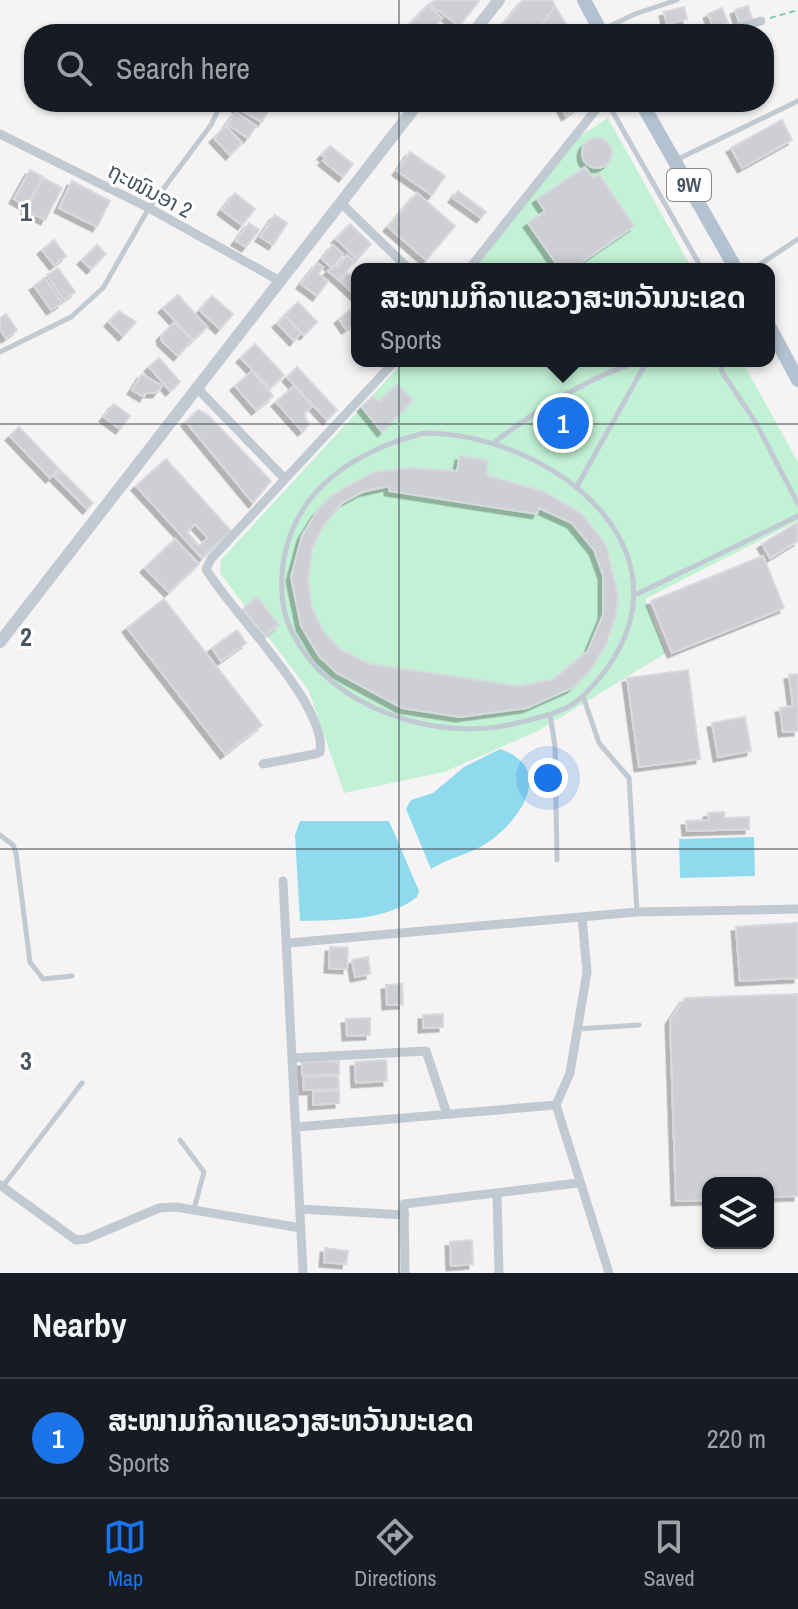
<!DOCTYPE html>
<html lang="en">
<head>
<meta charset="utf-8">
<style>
	body { margin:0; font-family:"Archivo Narrow","Noto Sans Lao",sans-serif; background:#20242c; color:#f1f3f6 }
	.controls { position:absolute; right:24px; bottom:24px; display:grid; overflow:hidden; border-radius:16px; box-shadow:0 2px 6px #0004 }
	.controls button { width:72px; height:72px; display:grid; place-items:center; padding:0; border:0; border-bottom:2px solid #363941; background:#171b24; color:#f1f3f6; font:40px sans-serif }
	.you { position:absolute; left:548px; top:778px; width:28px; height:28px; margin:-20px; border:6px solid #fff; border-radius:50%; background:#1a73e8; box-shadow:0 0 0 12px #1a73e833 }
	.badge { display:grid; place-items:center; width:52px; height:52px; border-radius:50%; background:#1a73e8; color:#fff; font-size:26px; font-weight:700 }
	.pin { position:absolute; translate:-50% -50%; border:4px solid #fff; box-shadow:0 2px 8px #0006 }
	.popup { position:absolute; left:351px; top:263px; width:424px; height:104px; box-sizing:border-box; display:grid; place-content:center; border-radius:16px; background:#171b24; filter:drop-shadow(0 2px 6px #0005); font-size:26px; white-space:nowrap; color:#9ea1a6 }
	.popup b { font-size:30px; color:#f1f3f6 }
	.popup::after { content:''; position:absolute; left:50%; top:100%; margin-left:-16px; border:16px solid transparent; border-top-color:#171b24 }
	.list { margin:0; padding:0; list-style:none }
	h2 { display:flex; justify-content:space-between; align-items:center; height:104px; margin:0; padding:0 32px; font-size:34px }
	h2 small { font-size:26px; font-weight:400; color:#9ea1a6 }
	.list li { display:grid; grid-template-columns:52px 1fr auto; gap:24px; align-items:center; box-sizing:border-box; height:120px; padding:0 32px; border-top:2px solid #363941 }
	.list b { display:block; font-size:30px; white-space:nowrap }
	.list p { margin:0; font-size:26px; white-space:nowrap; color:#9ea1a6 }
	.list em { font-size:26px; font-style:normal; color:#9ea1a6 }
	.icon { flex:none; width:44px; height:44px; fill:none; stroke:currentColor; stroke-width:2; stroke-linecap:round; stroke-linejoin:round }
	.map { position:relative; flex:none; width:798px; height:1273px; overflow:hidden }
	.search { position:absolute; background:#171b24; box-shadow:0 2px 6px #0004; left:24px; right:24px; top:24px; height:88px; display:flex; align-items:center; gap:20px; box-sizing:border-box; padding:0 28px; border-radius:32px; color:#9ea1a6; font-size:30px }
	.sheet { height:224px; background:#171b24 }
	nav { display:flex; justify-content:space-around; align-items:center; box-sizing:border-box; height:112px; border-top:2px solid #363941; background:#171b24; font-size:22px; color:#9ea1a6 }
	nav a { display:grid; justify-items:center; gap:4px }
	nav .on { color:#1a73e8 }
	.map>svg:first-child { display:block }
	.green { fill:#c3f1d5 }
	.water { fill:#90daee }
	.building { fill:#cdcfd5; stroke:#d7d9de; stroke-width:2; fill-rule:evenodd; filter:url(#shadow) }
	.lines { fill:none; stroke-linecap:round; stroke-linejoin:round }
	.path { stroke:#7ad0a6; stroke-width:2; stroke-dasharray:6 4; stroke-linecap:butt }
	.service { stroke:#c1cad2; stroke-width:5 }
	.minor { stroke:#c1cad2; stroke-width:9 }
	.tertiary { stroke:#c1cad2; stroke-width:12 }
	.primary { stroke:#b3c2d1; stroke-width:14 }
	.grid { fill:none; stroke:#4a5661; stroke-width:2; stroke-opacity:0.55 }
	.labels { text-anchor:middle; stroke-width:6; stroke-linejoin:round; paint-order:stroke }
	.shield { fill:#fff; stroke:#808990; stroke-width:2 }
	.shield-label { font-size:20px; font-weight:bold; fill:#4a5661 }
	.street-label { font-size:22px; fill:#4a5661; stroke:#fff }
	.grid-label { font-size:26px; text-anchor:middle; font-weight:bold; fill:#4a5661; stroke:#fff; stroke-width:6; stroke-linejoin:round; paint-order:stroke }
</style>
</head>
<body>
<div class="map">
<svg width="798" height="1273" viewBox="0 0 798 1273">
	<defs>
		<filter id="shadow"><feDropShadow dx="-4.5" dy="4.5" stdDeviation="0" flood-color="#0004"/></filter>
	</defs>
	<rect width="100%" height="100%" fill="#f5f3f3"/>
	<path class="green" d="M608,118L692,269H475L577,138Z
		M404,361H742L798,462V521L645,599L666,653L538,731L444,772L344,793L309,691L220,573L221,560Z"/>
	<path class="water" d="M500,749C556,768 521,820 487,843C469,855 450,857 431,869L406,809L411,800L433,793L464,767Z
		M300,821H389L419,891L417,897C387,921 337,920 300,921L295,835Z
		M754,837L755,876L680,878L679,839Z"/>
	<path class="building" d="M435,0H478L479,1L459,26L430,4Z
		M523,0H552L555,6L536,34H496Z
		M428,5L442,18L427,34H413L407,27Z
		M555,6L572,34H536Z
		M748,6L752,19L739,22L735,10Z
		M684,7L687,19L667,24L664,12Z
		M722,8L728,23L714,29L708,14Z
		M240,102H259L270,108L262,122L237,108Z
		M559,102H585L566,116Z
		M236,112L256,126L248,138L227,124Z
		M782,120L792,140L742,168L731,148Z
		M226,126L242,143L230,155L214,138Z
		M582 153a15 15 0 1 1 30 0a15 15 0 1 1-30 0Z
		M330,146L353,164L343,177L323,161L326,158L322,155Z
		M410,152L445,176L432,195L397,171Z
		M585,167L593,178L599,174L634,226L572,269H560L528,223L545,211L537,199Z
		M30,170L43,177L26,206L14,199Z
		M43,178L62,188L45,220L26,210Z
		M72,181L110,201L97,227L59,208Z
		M458,191L486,212L481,218L453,198Z
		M235,193L255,209L242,225L222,210Z
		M417,193L455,226L426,260L388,227Z
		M275,215L287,223L273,245L260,237Z
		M249,223L259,230L246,247L236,241Z
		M350,224L371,244L357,259L336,239Z
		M54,240L66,256L54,265L42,250Z
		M97,245L106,254L91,269L82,260Z
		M333,245L343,254L332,268L322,259Z
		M347,255L354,261L339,280L328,271L335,265L338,267Z
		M317,263L323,267L318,274L328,281L317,296L301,284Z
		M58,268L75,292L64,300L47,275Z
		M347,273L357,282V297L340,281Z
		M45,278L62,303L51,310L34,286Z
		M178,295L207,327L193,340L163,308Z
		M212,296L233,314L220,329L200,311Z
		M298,302L317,322L304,335L285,315Z
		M350,310L357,321L346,329L339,319Z
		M119,311L136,322L123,336L109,322Z
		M6,314L17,330L6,338L0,329V318Z
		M285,316L301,333L294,341L277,323Z
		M174,323L192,340L178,356L162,341L161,336Z
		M255,344L284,375L270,388L241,358Z
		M159,358L180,382L170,391L149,367Z
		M297,367L337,410L327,420L287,377Z
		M252,371L273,396L256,410L235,386Z
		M142,374L162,386L157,393H146L144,397L132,390Z
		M397,384L413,400L382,432L362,407L373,396L379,402Z
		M294,386L312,406L304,414L309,425L302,431L276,402Z
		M114,404L130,416L120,429L104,417Z
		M198,410L208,415L271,481L253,503L186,422Z
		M19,427L59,469L50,478L10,436Z
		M460,456L488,460L486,475L545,492L582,514L606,545L618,594L616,615L606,644L592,668L572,688L527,708L460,717L402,708L337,673L319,656L301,626L291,577L302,536L316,513L334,494L374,472L410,468L457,471ZM389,486V491L537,514L539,508L572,523L594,550L603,575V615L588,651L552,680L517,686L370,664L341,650L323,631L312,608L308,580L312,549L323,526L342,503L362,492Z
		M166,459L231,531L202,558L136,486ZM195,524L208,538L199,546L187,532Z
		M60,470L93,503L87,509L54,476Z
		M797,523L798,541L770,558L762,544Z
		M175,539L199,564L169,592L145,568Z
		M763,556L784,608L672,653L651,601Z
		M257,597L279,625L265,636L243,609Z
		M164,599L262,725L225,754L127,628Z
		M237,630L246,643L221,661L212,648Z
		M688,670L700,759L639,767L627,678Z
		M798,674V731L783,732L780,708L793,706L789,675Z
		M745,717L751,751L718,757L712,723Z
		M724,812V818L749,817V829L687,831L686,821L709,820L708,813Z
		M798,923V978L740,981L736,927Z
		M330,947L348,948L347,969L329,968Z
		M368,957L370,974L355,977L352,960Z
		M402,984L403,1004L387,1005L386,985Z
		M798,994V1196L768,1197V1183H708V1200L676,1201L670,1020L685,998Z
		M443,1014V1027L423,1028V1015Z
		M370,1018V1035L347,1036L346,1019Z
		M386,1060L387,1081L356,1083L355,1062Z
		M339,1061V1074L302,1075V1062Z
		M338,1076L339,1089L304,1090L303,1077Z
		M339,1091V1103L313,1105V1092Z
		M472,1240L473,1264L451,1266L450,1242Z
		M325,1248L348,1251L346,1264L324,1262Z"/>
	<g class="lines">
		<path class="path" d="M770,18L798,10"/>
		<path class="service" d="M604,29L635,14L677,0
			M607,102L702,269
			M676,160L798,101
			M753,269L798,239
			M0,352L71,317L103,288L149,208L211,125L222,102
			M720,361L722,372L756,423L798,504
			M424,433C561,434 714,564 585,694C567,713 538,718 513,724C437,742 331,709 293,634C281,612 280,588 283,564C294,489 355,451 424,433Z
			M495,442C539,408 587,378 640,361
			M576,488L647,361
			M637,594L798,516
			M583,696L599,743L629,778L637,912
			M550,715L555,746L557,860
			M0,835L13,845L16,853L30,962L43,979L72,976
			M577,1029L639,1025
			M180,1140L204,1172L194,1209
			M3,1186L82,1083"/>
		<path class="minor" d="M716,34L761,21
			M0,134L149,208L280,281
			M341,203L409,269
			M469,269L602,102
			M197,388L285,479L395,361
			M263,764L315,754L320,752C328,705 230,611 206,569L211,559L285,479
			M283,881L303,1273
			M582,917L587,972L570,1073L556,1105L609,1273
			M289,943L637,912L798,909
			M294,1058L426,1051L447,1114
			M297,1127L556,1105
			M0,1185L76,1240L86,1239L159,1208L176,1207L301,1228
			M497,1193L499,1273
			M300,1209L405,1215
			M405,1273L404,1204L578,1183"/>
		<path class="tertiary" d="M472,34L499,0
			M0,642L419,102"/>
		<path class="primary" d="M584,0L602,34
			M641,102L736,269
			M769,326L798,380"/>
	</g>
	<path class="grid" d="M399,0V34M399,102V1273M0,424H798M0,849H798"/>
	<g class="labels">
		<rect class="shield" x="667" y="169" width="44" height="32" rx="6"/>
		<g class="shield-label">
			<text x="689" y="192">9W</text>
		</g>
		<g class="street-label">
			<text transform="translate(150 190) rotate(28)" y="8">ຖະໜົນອາ 2</text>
		</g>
	</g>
	<g class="grid-label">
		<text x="26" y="221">1</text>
		<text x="26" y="646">2</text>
		<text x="26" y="1070">3</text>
	</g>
</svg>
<div class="controls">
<button><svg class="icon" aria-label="layers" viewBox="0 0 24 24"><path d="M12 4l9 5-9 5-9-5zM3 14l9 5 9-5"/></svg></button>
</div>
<div class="you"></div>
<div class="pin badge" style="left:563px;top:423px">1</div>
<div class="popup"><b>ສະໜາມກິລາແຂວງສະຫວັນນະເຂດ</b>Sports</div>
<div class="search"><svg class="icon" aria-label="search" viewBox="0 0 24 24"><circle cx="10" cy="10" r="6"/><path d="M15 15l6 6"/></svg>Search here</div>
</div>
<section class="sheet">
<h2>Nearby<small></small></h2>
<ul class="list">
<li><span class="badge">1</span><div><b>ສະໜາມກິລາແຂວງສະຫວັນນະເຂດ</b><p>Sports</p></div><em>220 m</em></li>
</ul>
</section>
<nav>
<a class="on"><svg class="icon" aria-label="map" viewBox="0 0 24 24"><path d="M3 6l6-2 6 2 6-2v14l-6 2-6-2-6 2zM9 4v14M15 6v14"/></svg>Map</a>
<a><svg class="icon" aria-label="directions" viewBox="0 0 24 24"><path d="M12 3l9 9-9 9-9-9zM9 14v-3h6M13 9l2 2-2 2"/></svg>Directions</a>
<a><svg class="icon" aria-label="saved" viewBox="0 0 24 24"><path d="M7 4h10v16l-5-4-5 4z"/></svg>Saved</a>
</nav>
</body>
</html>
